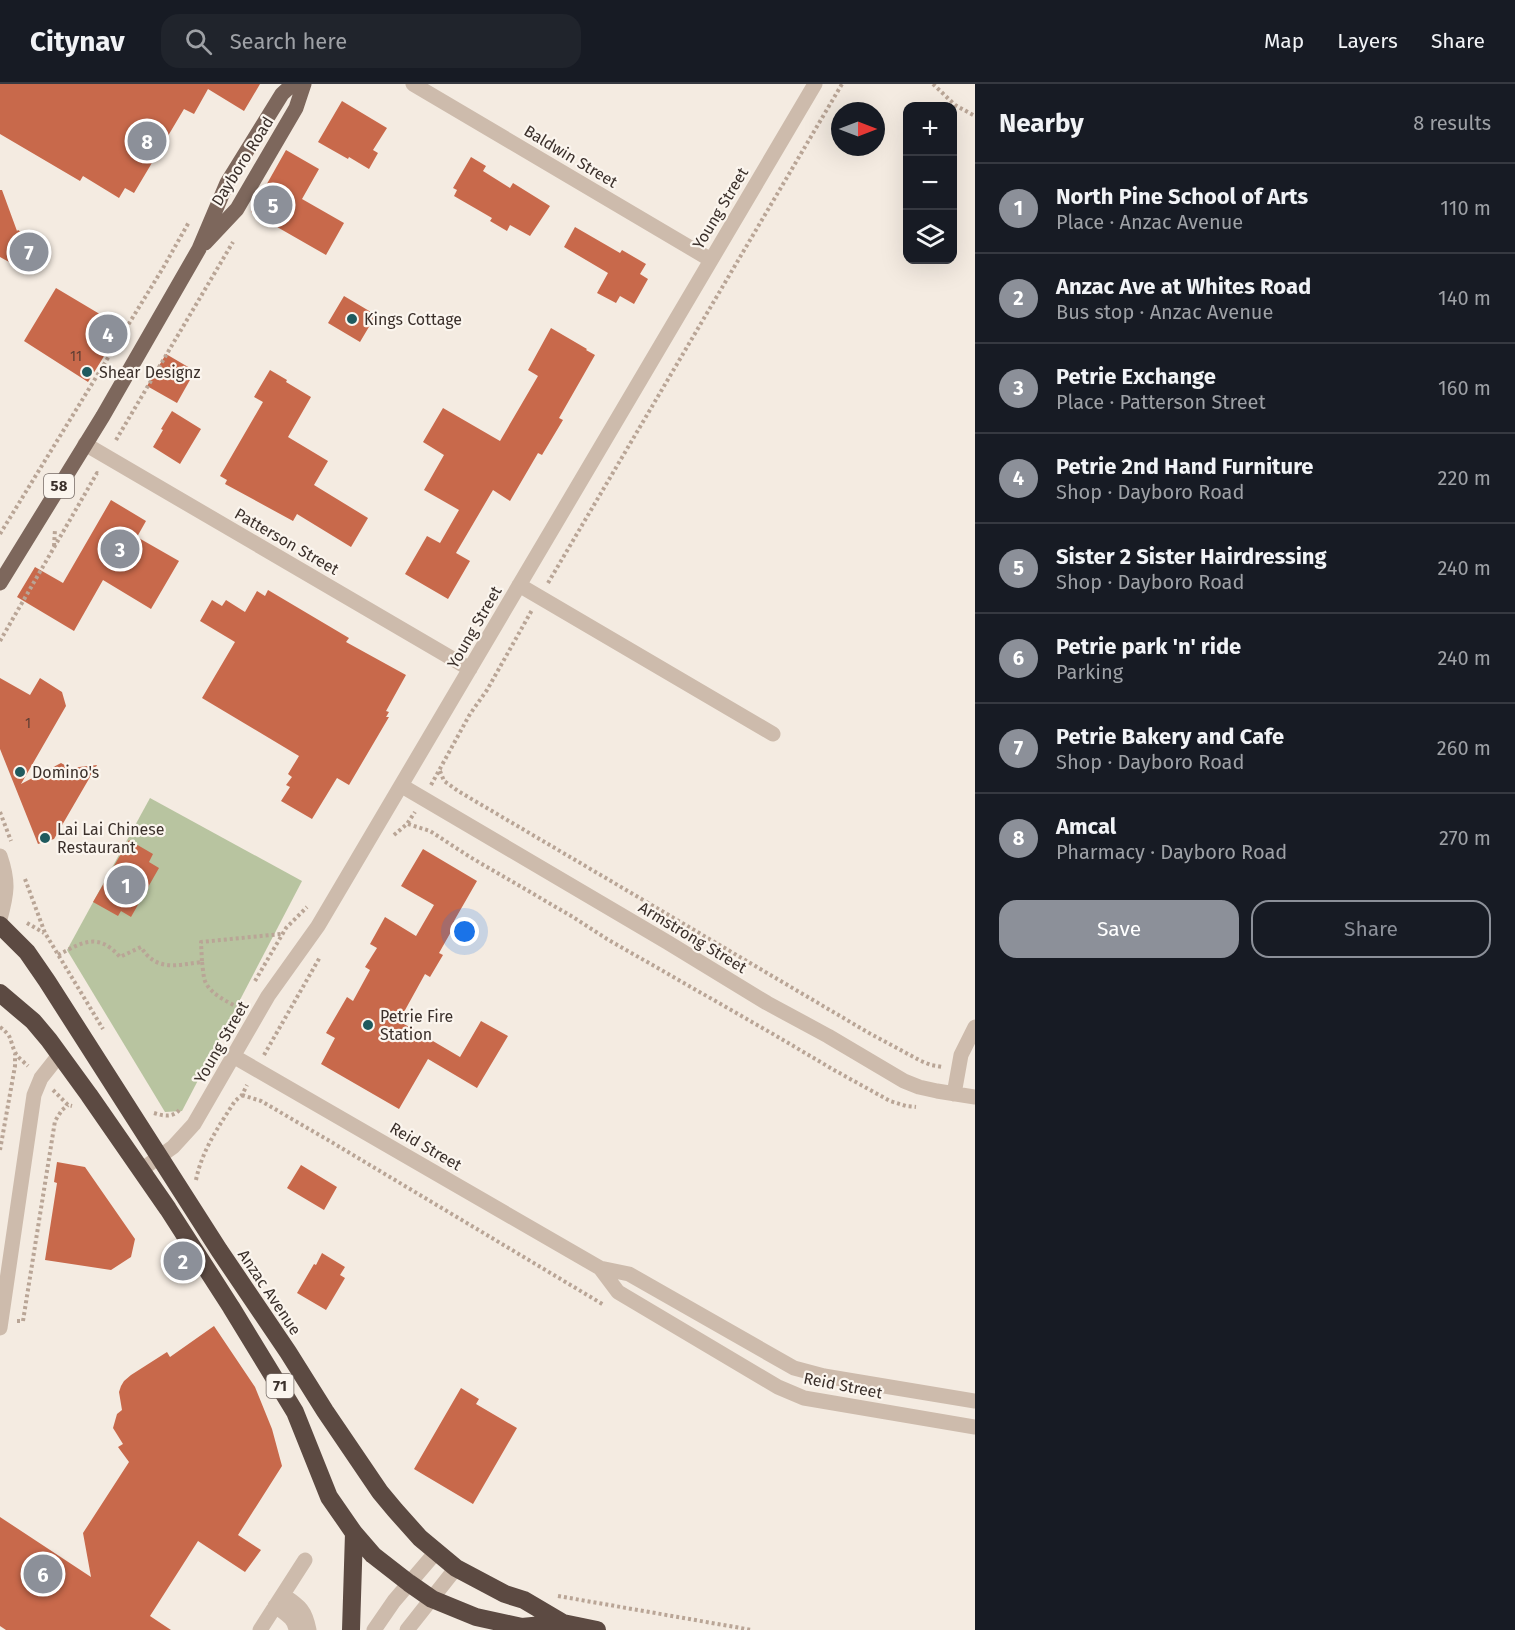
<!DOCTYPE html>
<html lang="en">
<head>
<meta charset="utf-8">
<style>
	body { margin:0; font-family:"Fira Sans",sans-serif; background:#20242c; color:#f1f3f6 }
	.controls { position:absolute; right:18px; top:18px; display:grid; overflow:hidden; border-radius:12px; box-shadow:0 6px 24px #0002 }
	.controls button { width:54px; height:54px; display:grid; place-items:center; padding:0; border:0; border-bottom:2px solid #363941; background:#171b24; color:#f1f3f6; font:30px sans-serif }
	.compass { position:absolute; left:831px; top:18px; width:54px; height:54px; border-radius:50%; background:#171b24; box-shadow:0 6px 24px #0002; rotate:90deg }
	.you { position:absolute; left:465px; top:848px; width:21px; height:21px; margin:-15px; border:4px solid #fff; border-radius:50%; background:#1a73e8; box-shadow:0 0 0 9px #1a73e833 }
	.badge { display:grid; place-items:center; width:39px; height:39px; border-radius:50%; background:#8c9099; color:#fff; font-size:20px; font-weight:700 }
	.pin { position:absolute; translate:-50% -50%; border:3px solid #fff; box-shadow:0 2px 6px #0006 }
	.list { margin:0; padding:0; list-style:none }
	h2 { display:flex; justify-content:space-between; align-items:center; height:78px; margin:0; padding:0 24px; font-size:26px }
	h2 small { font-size:20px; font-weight:400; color:#9ea1a6 }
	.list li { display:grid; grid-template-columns:39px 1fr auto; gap:18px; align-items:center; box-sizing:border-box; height:90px; padding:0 24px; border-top:2px solid #363941 }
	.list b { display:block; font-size:22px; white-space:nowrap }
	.list p { margin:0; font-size:20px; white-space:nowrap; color:#9ea1a6 }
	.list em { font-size:20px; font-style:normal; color:#9ea1a6 }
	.actions { display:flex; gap:12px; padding:18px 24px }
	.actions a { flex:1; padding:14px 0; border:2px solid #8c9099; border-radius:18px; text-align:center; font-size:21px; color:#8c9099 }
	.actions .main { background:#8c9099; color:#fff }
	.icon { flex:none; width:33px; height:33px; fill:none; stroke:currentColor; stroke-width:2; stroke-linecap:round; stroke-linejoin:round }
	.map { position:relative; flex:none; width:975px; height:1546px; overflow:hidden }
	header { display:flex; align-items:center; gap:36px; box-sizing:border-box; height:84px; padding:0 30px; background:#171b24; border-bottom:2px solid #363941 }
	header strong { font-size:28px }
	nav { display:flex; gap:33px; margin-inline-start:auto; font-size:21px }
	.search { width:420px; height:54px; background:#20242c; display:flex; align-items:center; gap:15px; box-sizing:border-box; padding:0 21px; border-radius:18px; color:#9ea1a6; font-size:22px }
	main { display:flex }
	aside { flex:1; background:#171b24 }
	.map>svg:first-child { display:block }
	.green { fill:#b8c4a0 }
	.building { fill:#c8694b }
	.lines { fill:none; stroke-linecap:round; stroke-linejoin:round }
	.path { stroke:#b9a596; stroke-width:4; stroke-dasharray:3 3; stroke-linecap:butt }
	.minor { stroke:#cdbbac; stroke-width:15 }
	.major { stroke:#7d675c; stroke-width:15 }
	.highway { stroke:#5c4a42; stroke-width:18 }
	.poi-dot { fill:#1f5a5e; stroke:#fbf5ee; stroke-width:2 }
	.labels { text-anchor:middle; stroke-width:4.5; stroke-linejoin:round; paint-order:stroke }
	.number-label { font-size:14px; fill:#5e3e33 }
	.shield { fill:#fbf5ee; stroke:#756b66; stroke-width:1.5 }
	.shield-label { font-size:15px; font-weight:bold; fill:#3b302b }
	.street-label { font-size:16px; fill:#3b302b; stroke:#fbf5ee }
	.poi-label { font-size:16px; fill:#3b302b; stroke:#fbf5ee; text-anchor:start }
</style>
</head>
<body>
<header>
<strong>Citynav</strong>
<div class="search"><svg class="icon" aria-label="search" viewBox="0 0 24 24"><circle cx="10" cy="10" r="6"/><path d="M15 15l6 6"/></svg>Search here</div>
<nav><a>Map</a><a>Layers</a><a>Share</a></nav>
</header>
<main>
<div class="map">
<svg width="975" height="1546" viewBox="0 0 975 1546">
	<rect width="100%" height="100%" fill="#f4ebe1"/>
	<path class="green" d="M150,714L302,797L182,1027L165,1028L67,866Z"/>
	<path class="building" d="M0,0H260L244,27L208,5L194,30L184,25L134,109L125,104L119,114L83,92L80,97L0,50Z
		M342,17L387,44L373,66L378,69L369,85L349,73L348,75L318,58Z
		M286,66L319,85L302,115L344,139L326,171L251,128Z
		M471,73L486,82L483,87L510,104L513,99L550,122L530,152L510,141L507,147L490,137L492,134L454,112L457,106L453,104Z
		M0,106H2L17,147L18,146L45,162L29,189L0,173Z
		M575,143L620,169L622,166L646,180L640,190L648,195L634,220L620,212L616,219L597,209L608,189L564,163Z
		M56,204L103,232L121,245L88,298L24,257Z
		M344,212L376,231L360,258L328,239Z
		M551,244L587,265L586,266L595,271L559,334L563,336L542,371L538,369L510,417L493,406L456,469L470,477L448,515L405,490L427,452L440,459L459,426L424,406L444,371L423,358L443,324L500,357L538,292L528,286Z
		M166,270L195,287L177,319L147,302Z
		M270,286L287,296L286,298L311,313L288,353L328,377L314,401L368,434L351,463L297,430L293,437L225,400L227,396L220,392L263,318L254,313Z
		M172,327L201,345L180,380L153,363L163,346L161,345Z
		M111,416L146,437L137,453L179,477L151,525L103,496L74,547L17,513L35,483L63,499Z
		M268,506L349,554L346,558L406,591L386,627L389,628L386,633H389L349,701L337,694L312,735L281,717L290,703L286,701L292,693L288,690L299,672L202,614L235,558L200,537L212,516L222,522L226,516L245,528L257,507L265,512Z
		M0,594L30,611L40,594L62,608L66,622L21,700L61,679L70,684L97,681L54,755L38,760L0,665Z
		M129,756L153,770L149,778L159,784L131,833L121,827L118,832L93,818Z
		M423,765L477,797L454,837L456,839L439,869L443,871L430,893L425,890L399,937L460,973L481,937L508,952L477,1004L428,975L399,1025L321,980L335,954L326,949L347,913L353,917L370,886L365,883L377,864L370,860L385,833L416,852L434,821L401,802Z
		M57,1078L85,1083L135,1155L131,1173L111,1186L45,1176L57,1099L54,1098Z
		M301,1081L337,1103L324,1126L287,1104Z
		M322,1169L345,1183L340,1191L345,1194L326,1226L297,1209L314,1180L316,1181Z
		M214,1242L255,1303L272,1345L282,1382L238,1451L261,1466L245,1488L198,1457L150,1532L171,1546H6L0,1542V1433L91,1493L83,1449L129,1378L118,1363L123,1360L113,1344L117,1330L122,1326L119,1308L121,1302L124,1297L131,1291L167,1268L170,1273Z
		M461,1304L479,1315L476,1320L517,1344L473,1420L414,1385Z"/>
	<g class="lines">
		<path class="path" d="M933,0L955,21L975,32
			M116,356L233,158
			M0,450L163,184L189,138
			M54,462L55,445
			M548,499L842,0
			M0,557L97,389L99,390
			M440,687L444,697L458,707L869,949L921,977L931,981L942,983
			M431,701L470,630L487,606L532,526
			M0,728L11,757
			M408,740L430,747L470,773L573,833L607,855L773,950L834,986L890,1017L906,1022L916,1023
			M394,751L407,740L415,728
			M25,795L45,849L103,945
			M27,839L44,849
			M58,871C83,858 98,848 120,873L141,863C156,888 177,881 202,878L201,858L281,850
			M202,878C203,884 203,891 205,897C210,910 228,918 239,924
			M255,897L286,844L307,823
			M0,943C13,953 9,955 15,968C17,973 24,978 28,982
			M264,971L320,873
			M53,1006L68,1021L72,1022
			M242,1011L261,1017L328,1056L604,1221
			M154,1029C164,1032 173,1034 180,1025
			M0,1066L15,982V970
			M196,1096C202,1066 219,1042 235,1017L242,1011L247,1001
			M17,1237H23L55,1037L62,1026L68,1021
			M558,1512L752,1546"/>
		<path class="minor" d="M413,0L711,176
			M85,360L470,585
			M519,501L773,650
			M402,702L667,858L767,919L828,952L904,997L919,1003L937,1007L975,1013
			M0,772C9,798 7,809 0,835
			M233,972L600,1184L629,1190L794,1284L824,1292L975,1317
			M954,1010L961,971L975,943
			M141,1086L173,1063L194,1040L268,912L318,842L815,0
			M600,1184L618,1208L778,1303L804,1314L975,1343
			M0,1244L34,1011L41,994L60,970
			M283,1511C299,1522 305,1525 309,1546
			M275,1522C284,1529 295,1534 296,1546
			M260,1546L305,1476
			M374,1546L394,1517L436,1468
			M407,1546L456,1484"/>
		<path class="major" d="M205,159L237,125L296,24L304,0
			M0,499L103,332L199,165L227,99L282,10L293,0"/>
		<path class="highway" d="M0,841L27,868L47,897L219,1166L288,1268L325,1327L380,1408L395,1426L420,1454L456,1484L505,1510L524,1516L563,1539
			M0,909L33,937L49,956L89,1011L168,1125L231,1223L295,1328L329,1413L354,1449L373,1471L409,1499L432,1515L476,1533L522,1543L563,1539L597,1546
			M351,1546L354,1449"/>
	</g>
	<g class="poi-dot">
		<circle cx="352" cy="235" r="6"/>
		<circle cx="87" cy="288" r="6"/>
		<circle cx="20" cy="688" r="6"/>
		<circle cx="45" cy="754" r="6"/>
		<circle cx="368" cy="941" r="6"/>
	</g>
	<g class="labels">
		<g class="number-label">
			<text x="76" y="277">11</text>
			<text x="28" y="644">1</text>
		</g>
		<g class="shield">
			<rect x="44" y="390" width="30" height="24" rx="4.5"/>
			<rect x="266.5" y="1290" width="27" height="24" rx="4.5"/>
		</g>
		<g class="shield-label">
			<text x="59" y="407">58</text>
			<text x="280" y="1307">71</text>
		</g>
		<g class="street-label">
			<text transform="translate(571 72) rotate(31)" y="6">Baldwin Street</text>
			<text transform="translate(242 77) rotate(-58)" y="6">Dayboro Road</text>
			<text transform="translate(720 124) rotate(-59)" y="6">Young Street</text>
			<text transform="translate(287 457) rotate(30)" y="6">Patterson Street</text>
			<text transform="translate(474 543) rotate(-60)" y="6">Young Street</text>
			<text transform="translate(693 853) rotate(31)" y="6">Armstrong Street</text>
			<text transform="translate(221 958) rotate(-60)" y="6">Young Street</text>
			<text transform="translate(426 1062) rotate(30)" y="6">Reid Street</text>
			<text transform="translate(270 1208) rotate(56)" y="6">Anzac Avenue</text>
			<text transform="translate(843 1301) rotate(11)" y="6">Reid Street</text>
		</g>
		<g class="poi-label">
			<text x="364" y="241">Kings Cottage</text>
			<text x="99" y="294">Shear Designz</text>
			<text x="32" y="694">Domino's</text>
			<text x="57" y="751">Lai Lai Chinese<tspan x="57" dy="18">Restaurant</tspan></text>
			<text x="380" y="938">Petrie Fire<tspan x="380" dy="18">Station</tspan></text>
		</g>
	</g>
</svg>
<div class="controls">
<button>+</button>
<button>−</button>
<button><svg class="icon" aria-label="layers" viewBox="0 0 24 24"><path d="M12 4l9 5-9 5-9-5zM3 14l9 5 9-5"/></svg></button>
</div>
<svg class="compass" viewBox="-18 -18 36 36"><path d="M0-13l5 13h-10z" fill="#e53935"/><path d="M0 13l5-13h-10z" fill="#9ea1a6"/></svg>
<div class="you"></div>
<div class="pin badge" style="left:126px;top:801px">1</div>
<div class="pin badge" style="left:183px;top:1177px">2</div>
<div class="pin badge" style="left:120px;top:465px">3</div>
<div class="pin badge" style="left:108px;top:250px">4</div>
<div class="pin badge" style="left:273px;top:121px">5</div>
<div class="pin badge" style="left:43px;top:1490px">6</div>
<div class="pin badge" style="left:29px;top:168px">7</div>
<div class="pin badge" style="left:147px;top:57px">8</div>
</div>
<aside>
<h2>Nearby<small>8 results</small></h2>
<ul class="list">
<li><span class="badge">1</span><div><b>North Pine School of Arts</b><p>Place · Anzac Avenue</p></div><em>110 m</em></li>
<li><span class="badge">2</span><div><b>Anzac Ave at Whites Road</b><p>Bus stop · Anzac Avenue</p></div><em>140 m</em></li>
<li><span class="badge">3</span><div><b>Petrie Exchange</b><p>Place · Patterson Street</p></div><em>160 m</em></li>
<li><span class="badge">4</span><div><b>Petrie 2nd Hand Furniture</b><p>Shop · Dayboro Road</p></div><em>220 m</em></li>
<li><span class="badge">5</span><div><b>Sister 2 Sister Hairdressing</b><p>Shop · Dayboro Road</p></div><em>240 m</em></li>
<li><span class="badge">6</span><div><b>Petrie park 'n' ride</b><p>Parking</p></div><em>240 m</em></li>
<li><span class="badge">7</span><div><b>Petrie Bakery and Cafe</b><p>Shop · Dayboro Road</p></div><em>260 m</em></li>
<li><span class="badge">8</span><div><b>Amcal</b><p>Pharmacy · Dayboro Road</p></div><em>270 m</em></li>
</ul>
<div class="actions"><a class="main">Save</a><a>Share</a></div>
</aside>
</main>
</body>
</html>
